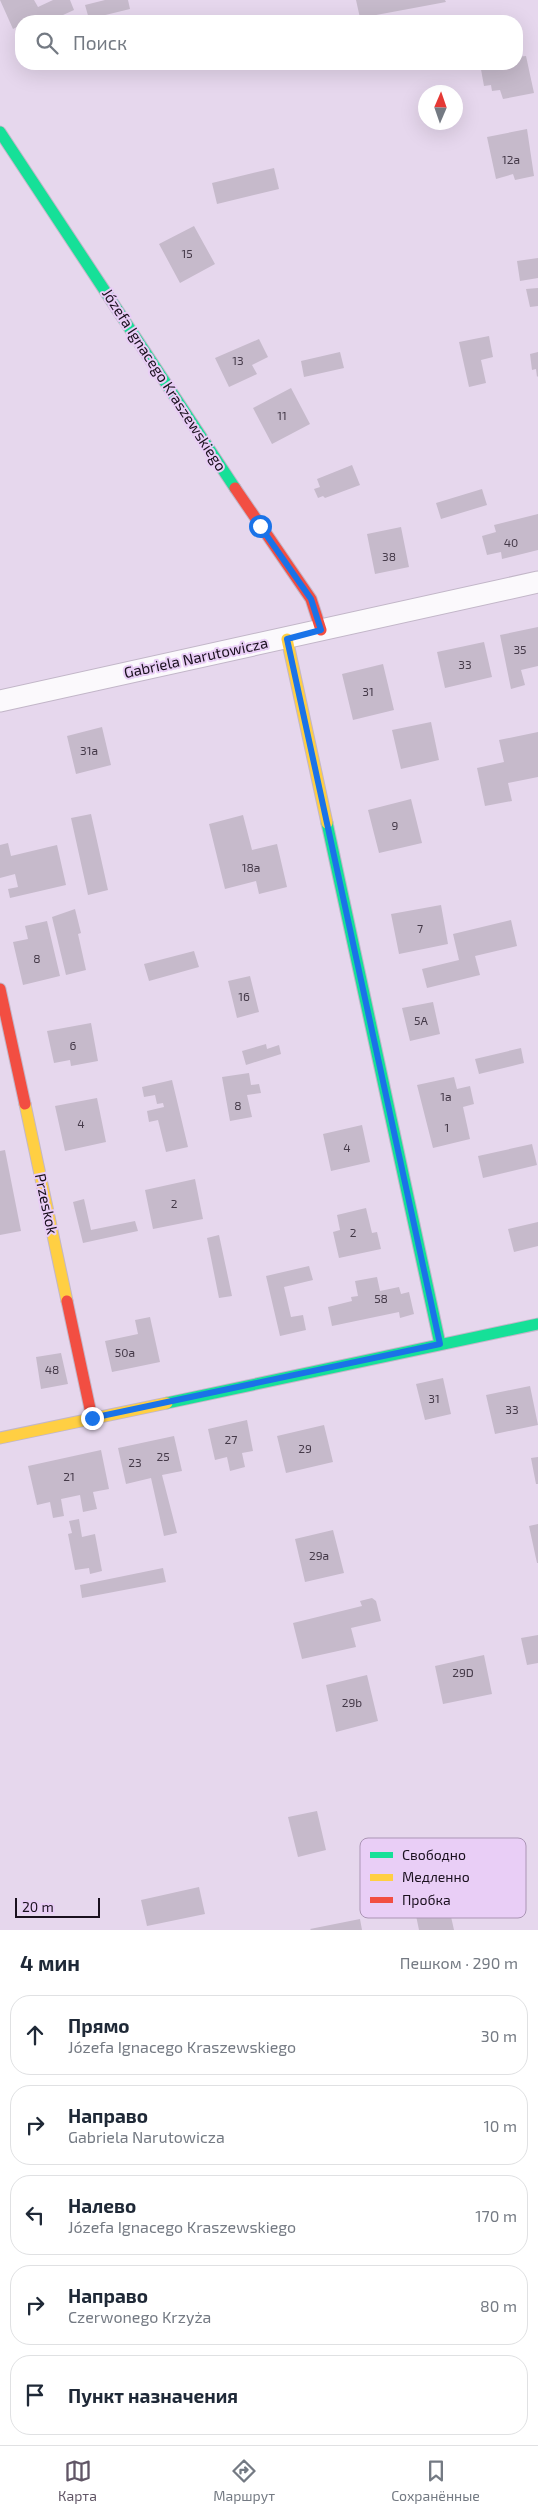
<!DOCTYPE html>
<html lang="ru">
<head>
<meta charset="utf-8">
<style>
	body { margin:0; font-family:"Exo 2",sans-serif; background:#f6f6f7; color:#1f2937 }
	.compass { position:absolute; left:418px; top:85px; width:45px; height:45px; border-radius:50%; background:#fff; box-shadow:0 5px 20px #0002; rotate:2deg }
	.scale { position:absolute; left:15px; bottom:12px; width:85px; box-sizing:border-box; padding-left:5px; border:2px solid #1a101e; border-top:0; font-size:14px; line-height:18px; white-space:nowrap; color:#1a101e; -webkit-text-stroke:4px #e9cef6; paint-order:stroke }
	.stop { position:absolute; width:15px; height:15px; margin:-11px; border:4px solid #1a73e8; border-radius:50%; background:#fff }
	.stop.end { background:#1a73e8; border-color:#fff; box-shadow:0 1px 5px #0008 }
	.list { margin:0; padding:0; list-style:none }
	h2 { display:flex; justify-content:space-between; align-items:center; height:65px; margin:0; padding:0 20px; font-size:21px }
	h2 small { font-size:16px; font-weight:400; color:#747a83 }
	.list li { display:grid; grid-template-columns:32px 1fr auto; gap:15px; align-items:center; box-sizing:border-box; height:80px; margin:0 10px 10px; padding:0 10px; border:1px solid #e0e1e3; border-radius:20px }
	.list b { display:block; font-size:19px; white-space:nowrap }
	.list p { margin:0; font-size:16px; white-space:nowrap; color:#747a83 }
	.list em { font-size:16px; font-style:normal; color:#747a83 }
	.icon { flex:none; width:28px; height:28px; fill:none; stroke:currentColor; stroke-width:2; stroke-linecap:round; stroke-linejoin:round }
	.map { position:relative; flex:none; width:538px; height:1930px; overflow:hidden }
	.search { position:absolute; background:#fff; box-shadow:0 5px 20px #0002; left:15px; right:15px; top:15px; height:55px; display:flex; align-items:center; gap:12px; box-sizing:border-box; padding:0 18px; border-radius:20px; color:#747a83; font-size:19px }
	.sheet { height:515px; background:#fff }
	nav { display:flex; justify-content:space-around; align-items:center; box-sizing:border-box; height:70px; border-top:1px solid #e0e1e3; background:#fff; font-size:14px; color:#747a83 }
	nav a { display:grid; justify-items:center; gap:2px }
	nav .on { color:#615666 }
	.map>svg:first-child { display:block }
	.building { fill:#c6bacb }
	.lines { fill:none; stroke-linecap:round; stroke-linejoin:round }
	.street-casing { stroke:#c2b6c8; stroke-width:23 }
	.fast-casing { stroke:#c2b6c8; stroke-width:13 }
	.slow-casing { stroke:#c2b6c8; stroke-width:13 }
	.jam-casing { stroke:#c2b6c8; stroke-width:13 }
	.street { stroke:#fbf9fc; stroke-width:21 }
	.fast { stroke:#16e098; stroke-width:11 }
	.slow { stroke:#ffcf43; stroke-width:11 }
	.jam { stroke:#f24e42; stroke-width:11 }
	.route { stroke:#1a73e8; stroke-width:6 }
	.labels { text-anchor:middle; stroke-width:4; stroke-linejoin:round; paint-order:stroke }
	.number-label { font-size:12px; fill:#453a49 }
	.street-label { font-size:15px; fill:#1a101e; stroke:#e9cef6 }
	.key { fill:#e9cef6; stroke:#ab95b5; stroke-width:1 }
	.key-label { font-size:14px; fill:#1a101e }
</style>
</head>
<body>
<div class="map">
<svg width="538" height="1930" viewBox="0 0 538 1930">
	<rect width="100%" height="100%" fill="#e6d7ed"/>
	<path class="building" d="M0,0H34L38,7L53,0H70L74,10L50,21H42L40,16L28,21H21V25L13,29Z
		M105,0H128L130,9L89,19L85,5Z
		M356,0H445L446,2L360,18Z
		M405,17L406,21H386V20Z
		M526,56L534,93L503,99L500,90L492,91L491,85L484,86L480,64H517V57Z
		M527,129L534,176L515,180L513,174L496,179L487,137Z
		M274,168L279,189L217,204L212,183Z
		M194,226L215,264L180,283L159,244Z
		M538,258V278L520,281L517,261Z
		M538,288V306L530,307L526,289Z
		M489,336L493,357L481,360L486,383L469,387L459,342Z
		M259,339L268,357L252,365L257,374L229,387L215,358Z
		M340,352L344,368L304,377L301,361Z
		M538,352V376L537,377L536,369L532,370L530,354Z
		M291,388L310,424L272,444L253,408Z
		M352,465L360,485L325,498L323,496L318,498L314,489L320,487L317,479Z
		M482,489L487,505L441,519L436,503Z
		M538,514V550L502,559L501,552L487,555L482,536L496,532L494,525Z
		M401,527L409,567L375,574L367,534Z
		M538,627V666L521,670L525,685L511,689L500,635Z
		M484,642L492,677L445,688L437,652Z
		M383,664L394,710L353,720L342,674Z
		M431,722L439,760L401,769L392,730Z
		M102,727L111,765L76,774L67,736Z
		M538,732V777L508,783L512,801L485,806L477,768L504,762L499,740Z
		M411,799L422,843L379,853L368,810Z
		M91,814L108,890L88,895L71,818Z
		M243,815L252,850L277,844L287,887L259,894L256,881L225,889L209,824Z
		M8,843L11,856L57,845L66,885L10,898L8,889L18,887L15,874L0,878V845Z
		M441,905L448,944L399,954L391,914Z
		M75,909L81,933L78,934L86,970L66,975L52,917Z
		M511,920L517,946L475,956L480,975L427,988L422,969L459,960L453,934Z
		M47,921L60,976L23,985L13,942L28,939L25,926Z
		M194,951L199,967L149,981L144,964Z
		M250,976L259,1012L237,1018L228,981Z
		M433,1002L440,1034L410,1041L402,1008Z
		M91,1023L98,1061L71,1066L70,1060L54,1063L47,1031Z
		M266,1044L267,1049L279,1045L281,1054L246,1065L242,1051Z
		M521,1048L524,1063L479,1074L475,1059Z
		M249,1073L251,1085L259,1084L261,1093L247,1095L252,1117L230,1121L222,1077Z
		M454,1077L457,1089L470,1086L474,1104L463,1107L470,1139L433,1148L417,1085Z
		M172,1080L188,1147L166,1152L158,1120L149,1122L147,1111L164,1107L163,1103L157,1104L155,1095L144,1097L142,1087Z
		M97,1098L106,1142L65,1151L55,1106Z
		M362,1125L370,1162L331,1171L323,1134Z
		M532,1144L537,1165L483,1178L478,1156Z
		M5,1150L21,1231L0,1235V1151Z
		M195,1179L203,1219L153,1229L145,1190Z
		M84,1199L91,1230L135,1221L138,1231L83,1243L73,1202Z
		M366,1208L372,1233L377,1232L381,1249L339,1258L333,1232L340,1230L337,1215Z
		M538,1222V1246L514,1252L508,1229Z
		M219,1235L232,1296L219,1298L207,1238Z
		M309,1266L313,1280L284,1287L291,1317L303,1315L306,1330L280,1336L266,1276Z
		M377,1277L380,1291L399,1287L401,1294L409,1292L414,1314L400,1318L399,1312L332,1326L328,1307L352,1301L351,1297L358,1296L355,1281Z
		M150,1317L160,1362L112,1372L105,1341L138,1334L135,1320Z
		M61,1353L68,1384L41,1389L36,1357Z
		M443,1378L451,1414L425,1420L416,1384Z
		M530,1386L538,1425L495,1434L486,1395Z
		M247,1420L253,1451L242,1453L245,1467L230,1471L227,1457L215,1460L208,1429Z
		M324,1425L333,1462L286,1473L277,1436Z
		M174,1436L182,1471L162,1475L177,1533L164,1536L151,1478L126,1484L118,1448Z
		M101,1450L109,1489L93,1492L97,1509L83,1512L80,1495L61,1499L64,1516L53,1518L50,1502L37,1505L28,1466Z
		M538,1457V1484H536L531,1458Z
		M79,1519L82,1537L95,1534L102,1571L90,1574L89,1568L75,1570L68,1534L72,1533L69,1521Z
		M538,1524V1563H537L529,1526Z
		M333,1530L344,1573L305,1582L295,1539Z
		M163,1568L166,1582L82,1598L80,1585Z
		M372,1598L376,1601L381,1621L351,1628L356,1647L302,1659L293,1623L362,1606L360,1601Z
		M538,1635V1663L527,1665L521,1638Z
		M484,1655L492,1694L443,1704L435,1666Z
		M367,1675L378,1721L336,1732L326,1685Z
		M317,1811L326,1850L298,1857L288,1817Z
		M199,1887L205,1914L147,1926L141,1900Z
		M446,1894L454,1930H419L413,1901Z
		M360,1919L362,1930H311L310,1929Z"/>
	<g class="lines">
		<defs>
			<path id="street" d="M0,701L538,582"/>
			<path id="fast" d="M0,132L235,488
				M327,823L440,1344
				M167,1403L538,1324"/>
			<path id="slow" d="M287,639L327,823
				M25,1104L67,1301
				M0,1438L167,1403"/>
			<path id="jam" d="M235,488L311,599L321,630
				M0,989L25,1104
				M67,1301L92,1418"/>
		</defs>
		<use href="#street" class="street-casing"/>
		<use href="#fast" class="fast-casing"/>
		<use href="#slow" class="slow-casing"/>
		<use href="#jam" class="jam-casing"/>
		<use href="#street" class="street"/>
		<use href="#fast" class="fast"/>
		<use href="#slow" class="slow"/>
		<use href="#jam" class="jam"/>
	</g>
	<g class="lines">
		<path class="route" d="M92,1418L440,1344L287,639L321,630L311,599L260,526"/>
	</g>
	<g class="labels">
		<g class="number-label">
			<text x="511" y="164">12a</text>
			<text x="187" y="258">15</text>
			<text x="238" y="365">13</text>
			<text x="282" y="420">11</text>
			<text x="511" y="547">40</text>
			<text x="389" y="561">38</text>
			<text x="520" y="654">35</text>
			<text x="465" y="669">33</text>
			<text x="368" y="696">31</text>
			<text x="89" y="755">31a</text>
			<text x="395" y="830">9</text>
			<text x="251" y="872">18a</text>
			<text x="420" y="933">7</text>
			<text x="37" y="963">8</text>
			<text x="244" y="1001">16</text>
			<text x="421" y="1025">5A</text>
			<text x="73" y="1050">6</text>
			<text x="446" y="1101">1a</text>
			<text x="238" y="1110">8</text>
			<text x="81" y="1128">4</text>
			<text x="447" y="1132">1</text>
			<text x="347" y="1152">4</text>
			<text x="174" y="1208">2</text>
			<text x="353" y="1237">2</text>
			<text x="381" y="1303">58</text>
			<text x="125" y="1357">50a</text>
			<text x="52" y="1374">48</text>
			<text x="434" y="1403">31</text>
			<text x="512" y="1414">33</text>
			<text x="231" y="1444">27</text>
			<text x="305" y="1453">29</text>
			<text x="163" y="1461">25</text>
			<text x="135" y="1467">23</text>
			<text x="69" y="1481">21</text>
			<text x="319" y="1560">29a</text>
			<text x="463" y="1677">29D</text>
			<text x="352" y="1707">29b</text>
		</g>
		<g class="street-label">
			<text transform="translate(164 380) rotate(57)" y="5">Józefa Ignacego Kraszewskiego</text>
			<text transform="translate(196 658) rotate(-12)" y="5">Gabriela Narutowicza</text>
			<text transform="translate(46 1204) rotate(78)" y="5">Przeskok</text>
		</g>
	</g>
	<rect x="360" y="1838" width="166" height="80" rx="8" class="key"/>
	<rect x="370" y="1852" width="23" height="6" fill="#16e098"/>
	<rect x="370" y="1874" width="23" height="7" fill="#ffcf43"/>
	<rect x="370" y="1897" width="23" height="6" fill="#f24e42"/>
	<g class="key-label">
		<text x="402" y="1860">Свободно</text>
		<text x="402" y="1882">Медленно</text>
		<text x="402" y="1905">Пробка</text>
	</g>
</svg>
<svg class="compass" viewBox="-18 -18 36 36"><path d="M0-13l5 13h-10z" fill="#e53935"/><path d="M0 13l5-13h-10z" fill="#747a83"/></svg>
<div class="scale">20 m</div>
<div class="stop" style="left:260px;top:526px"></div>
<div class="stop end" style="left:92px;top:1418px"></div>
<div class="search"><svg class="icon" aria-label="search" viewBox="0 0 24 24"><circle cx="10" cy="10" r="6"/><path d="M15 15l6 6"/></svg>Поиск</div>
</div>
<section class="sheet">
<h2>4 мин<small>Пешком · 290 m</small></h2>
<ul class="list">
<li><svg class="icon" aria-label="ahead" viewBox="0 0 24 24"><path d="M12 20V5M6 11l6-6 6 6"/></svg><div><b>Прямо</b><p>Józefa Ignacego Kraszewskiego</p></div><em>30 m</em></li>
<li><svg class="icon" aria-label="right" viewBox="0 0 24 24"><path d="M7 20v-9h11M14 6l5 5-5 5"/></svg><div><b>Направо</b><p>Gabriela Narutowicza</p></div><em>10 m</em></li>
<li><svg class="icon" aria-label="left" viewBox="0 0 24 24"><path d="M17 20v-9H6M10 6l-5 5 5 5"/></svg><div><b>Налево</b><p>Józefa Ignacego Kraszewskiego</p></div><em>170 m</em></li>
<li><svg class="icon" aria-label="right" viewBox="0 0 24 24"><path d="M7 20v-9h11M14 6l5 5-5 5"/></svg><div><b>Направо</b><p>Czerwonego Krzyża</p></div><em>80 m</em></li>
<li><svg class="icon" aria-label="arrive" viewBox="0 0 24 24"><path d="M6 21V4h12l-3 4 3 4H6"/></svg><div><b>Пункт назначения</b></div></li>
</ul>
</section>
<nav>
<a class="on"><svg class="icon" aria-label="map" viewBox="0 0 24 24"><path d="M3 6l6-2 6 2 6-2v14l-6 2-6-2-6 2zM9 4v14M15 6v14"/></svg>Карта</a>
<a><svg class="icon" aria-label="directions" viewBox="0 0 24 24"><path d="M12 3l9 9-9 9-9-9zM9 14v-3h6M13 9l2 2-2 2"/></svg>Маршрут</a>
<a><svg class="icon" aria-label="saved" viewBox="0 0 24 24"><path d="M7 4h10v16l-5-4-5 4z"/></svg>Сохранённые</a>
</nav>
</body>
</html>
